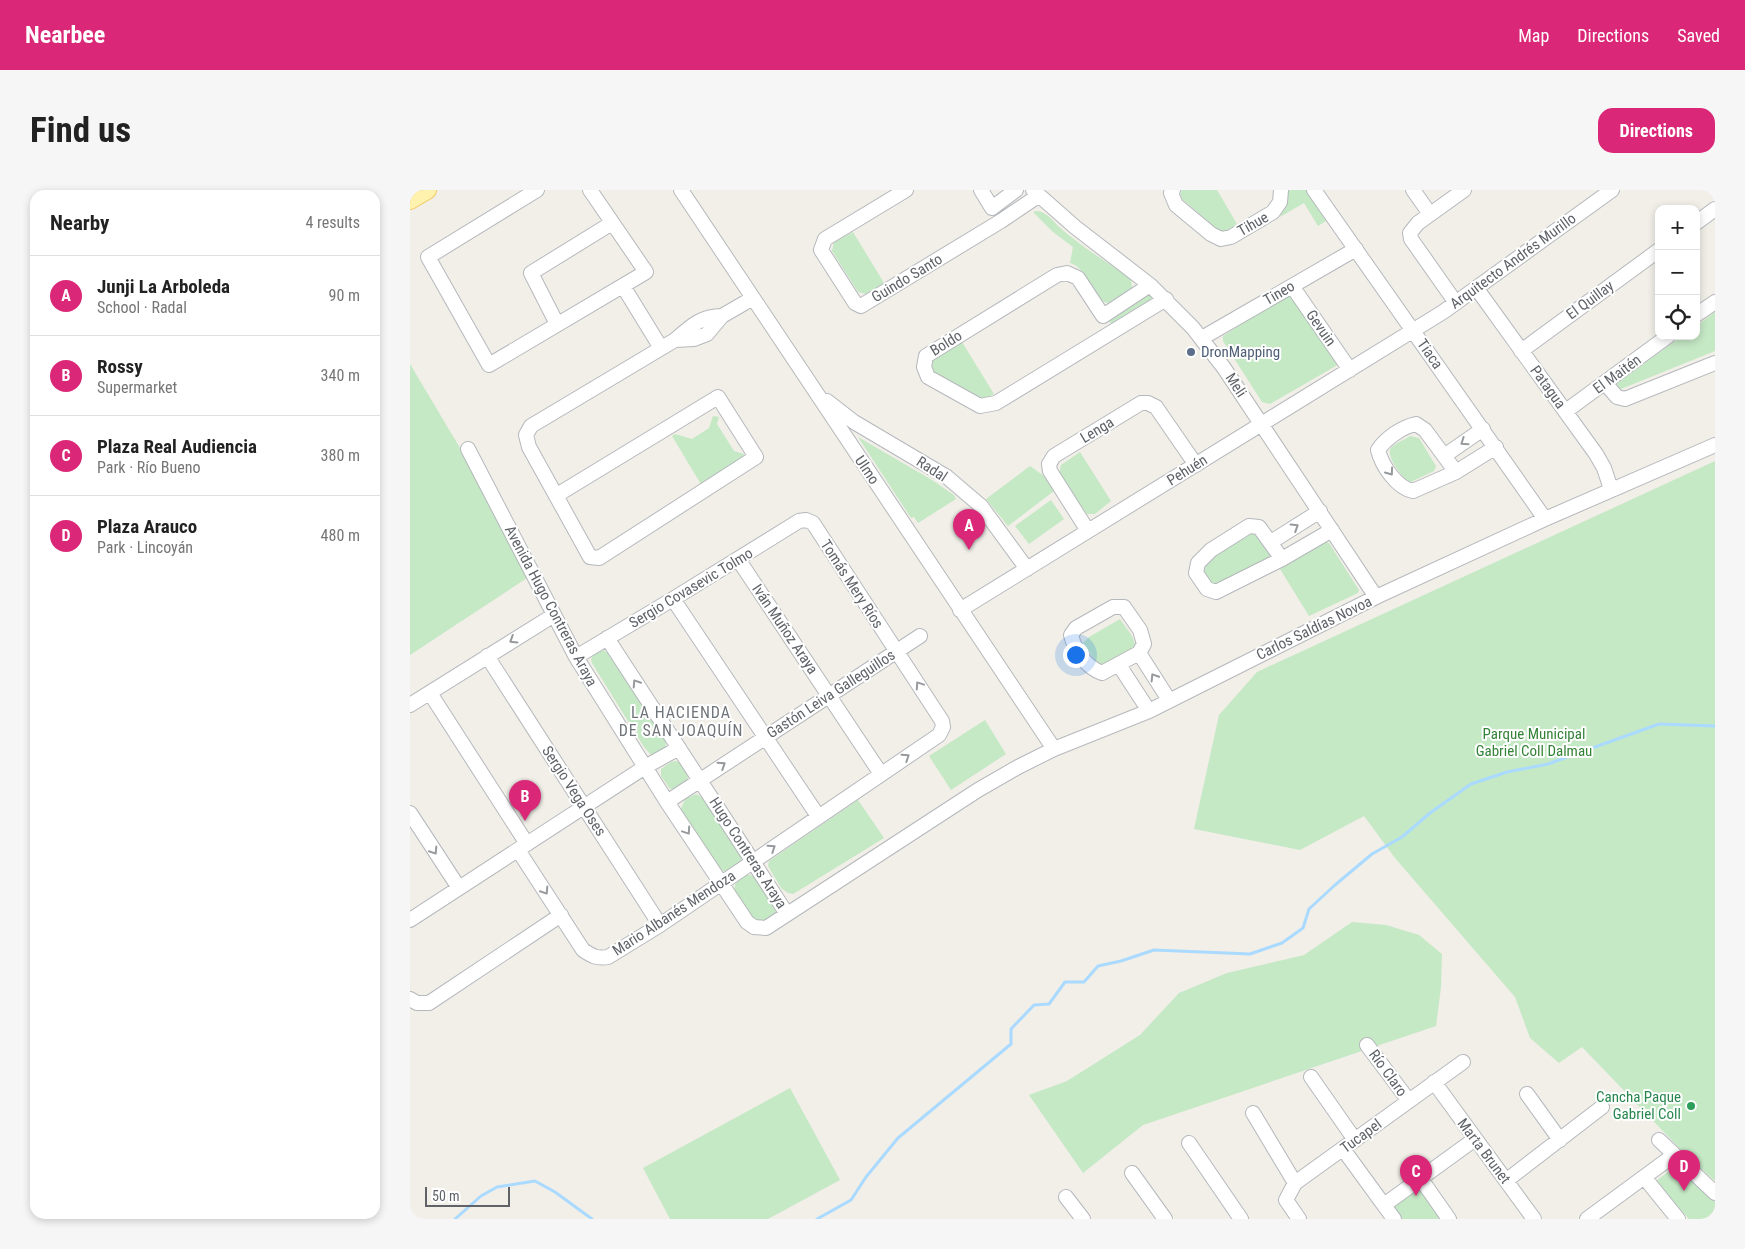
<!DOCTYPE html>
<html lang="en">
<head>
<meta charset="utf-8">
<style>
	body { margin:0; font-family:"Roboto Condensed",sans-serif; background:#f6f6f6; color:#222 }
	.controls { position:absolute; right:15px; top:15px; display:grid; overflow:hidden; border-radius:10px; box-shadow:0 2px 8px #0003 }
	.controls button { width:45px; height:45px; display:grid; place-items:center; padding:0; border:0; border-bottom:1px solid #e0e0e0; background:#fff; color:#222; font:25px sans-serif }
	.scale { position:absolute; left:15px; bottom:12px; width:85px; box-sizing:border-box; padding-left:5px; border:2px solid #5f6368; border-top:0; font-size:14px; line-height:18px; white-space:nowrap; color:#5f6368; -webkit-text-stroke:4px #fff; paint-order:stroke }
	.you { position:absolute; left:665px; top:464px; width:18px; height:18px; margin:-12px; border:4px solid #fff; border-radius:50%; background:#1a73e8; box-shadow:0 0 0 8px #1a73e833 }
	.badge { display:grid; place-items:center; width:32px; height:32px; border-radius:50%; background:#db2777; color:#fff; font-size:16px; font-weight:700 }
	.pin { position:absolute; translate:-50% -41px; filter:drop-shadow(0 1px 2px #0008) }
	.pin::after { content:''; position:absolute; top:26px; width:18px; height:15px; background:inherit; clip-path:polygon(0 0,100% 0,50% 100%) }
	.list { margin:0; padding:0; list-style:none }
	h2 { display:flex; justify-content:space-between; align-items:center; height:65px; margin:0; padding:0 20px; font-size:21px }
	h2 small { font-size:16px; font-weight:400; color:#767676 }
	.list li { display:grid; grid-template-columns:32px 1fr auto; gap:15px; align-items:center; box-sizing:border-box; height:80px; padding:0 20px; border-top:1px solid #e0e0e0 }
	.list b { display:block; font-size:19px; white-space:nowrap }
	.list p { margin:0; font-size:16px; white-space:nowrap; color:#767676 }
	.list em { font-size:16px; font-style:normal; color:#767676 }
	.icon { flex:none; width:28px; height:28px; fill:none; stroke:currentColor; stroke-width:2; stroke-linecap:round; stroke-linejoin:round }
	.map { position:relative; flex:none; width:1305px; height:1029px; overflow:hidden; border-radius:15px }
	header { display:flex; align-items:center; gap:30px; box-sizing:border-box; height:70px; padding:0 25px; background:#db2777; color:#fff }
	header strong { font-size:24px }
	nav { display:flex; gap:28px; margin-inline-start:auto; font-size:18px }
	.intro { display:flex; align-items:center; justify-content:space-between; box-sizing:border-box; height:120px; padding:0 30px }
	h1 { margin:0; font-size:35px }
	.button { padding:12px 22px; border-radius:15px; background:#db2777; color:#fff; font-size:18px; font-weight:700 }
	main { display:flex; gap:30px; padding:0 30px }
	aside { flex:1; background:#fff; border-radius:15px; box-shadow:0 2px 8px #0003 }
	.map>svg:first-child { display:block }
	.green { fill:#c5e8c5 }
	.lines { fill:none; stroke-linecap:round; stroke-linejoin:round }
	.stream { stroke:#aadaff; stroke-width:3 }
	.minor-casing { stroke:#b5b8bc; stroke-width:16 }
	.major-casing { stroke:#f2c960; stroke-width:20 }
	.minor { stroke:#fff; stroke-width:14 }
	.major { stroke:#fff2af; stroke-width:18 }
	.oneway { stroke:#979a9d }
	.service-dot { fill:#5c6f8a; stroke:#fff; stroke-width:2 }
	.leisure-dot { fill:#2e9e5b; stroke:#fff; stroke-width:2 }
	.labels { text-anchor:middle; stroke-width:4; stroke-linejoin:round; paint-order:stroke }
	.street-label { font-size:15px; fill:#5f6368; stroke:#fff }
	.service-label { font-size:15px; fill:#4e5e75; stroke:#fff; text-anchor:start }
	.park-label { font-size:15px; fill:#348238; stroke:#fff }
	.leisure-label { font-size:15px; fill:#27864d; stroke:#fff; text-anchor:end }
	.neighbourhood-label { font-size:16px; letter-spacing:1px; fill:#70757a; stroke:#fff }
</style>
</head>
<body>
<header>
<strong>Nearbee</strong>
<nav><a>Map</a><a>Directions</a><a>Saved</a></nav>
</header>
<div class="intro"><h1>Find us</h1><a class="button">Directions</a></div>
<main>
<aside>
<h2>Nearby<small>4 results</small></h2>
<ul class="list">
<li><span class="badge">A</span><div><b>Junji La Arboleda</b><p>School · Radal</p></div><em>90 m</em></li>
<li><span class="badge">B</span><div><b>Rossy</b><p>Supermarket</p></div><em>340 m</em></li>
<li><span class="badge">C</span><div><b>Plaza Real Audiencia</b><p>Park · Río Bueno</p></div><em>380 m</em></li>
<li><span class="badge">D</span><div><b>Plaza Arauco</b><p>Park · Lincoyán</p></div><em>480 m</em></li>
</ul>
</aside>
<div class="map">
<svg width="1305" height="1029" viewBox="0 0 1305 1029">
	<rect width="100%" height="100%" fill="#f1efe8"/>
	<path class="green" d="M772,0H807L827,34C820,38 815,43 808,40L772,9L770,4Z
		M876,0H896L916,31L908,36L894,13L870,27L877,10Z
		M626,21C635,21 642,29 648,36C670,56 697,72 721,89L722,98L698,113C682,111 679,78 660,73L663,57L643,42L623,22Z
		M443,42L474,93L456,104L448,102L422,61L424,52Z
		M882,101L931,173L860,214L852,212L813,151V146Z
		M740,104L743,109L702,136L699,130Z
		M1305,122V161L1211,199L1206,194L1272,146H1286V136Z
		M552,152L584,204L575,210L524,182L522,175L523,169Z
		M0,174L53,263L117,388L0,465Z
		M303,226L309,227L307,234L324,261L334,264L332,271L292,296L262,246L265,244L282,249L299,238Z
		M1000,246L1009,248L1026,276L1024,281L1001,292C994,291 977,267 980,260C982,254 995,250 1000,246Z
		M448,247L522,290L544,305L546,309L508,333L504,327L501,328Z
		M670,262L701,311L685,324H677L649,285L651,275Z
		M1305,271V991L1277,966L1172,857L1149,873L1120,848L1105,807L985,668L954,626L890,660L784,639L809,525L847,482Z
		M620,276L634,286L644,301L598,336L576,309Z
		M641,310L654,329L619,354L605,336Z
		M848,340L863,367L801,397L789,383L794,372Z
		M915,352L919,353L949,400L948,403L899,426L870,379Z
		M710,429C716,438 727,449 725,460L692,476L688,475L673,453L679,447Z
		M193,460L199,464L256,552L255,560L242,566L234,557L182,473L181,469L184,464Z
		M575,530L596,564L541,600L519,566Z
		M266,571C273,574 277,582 278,589C276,596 267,599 260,599L251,586V579L261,572Z
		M286,604L293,608L331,667V671L318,682L313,681L307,676L271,619L275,609Z
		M448,610L474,648L388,701L383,704L378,703L371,698L358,676L359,671Z
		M337,684L346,687L366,718C366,724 364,725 360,728C359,728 354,732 353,732C342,735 329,708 324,700L326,691Z
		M942,732L976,735L1009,745L1032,764L1031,797L1026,836L733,935L673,983L619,905L657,891L730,845L769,803L817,783L894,765Z
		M380,898L430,990L358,1029H260L233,978Z
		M1264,977L1305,1011V1026L1301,1029H1279L1245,992Z
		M1009,996L1031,1027L1028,1029H992L982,1015Z"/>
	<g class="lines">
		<path class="stream" d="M45,1029L71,1006L87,997L125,991L145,1002L182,1029
			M407,1029L441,1010L456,987L488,948L601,854V839L624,815L639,814L655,792H674L688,776L711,771L744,760L840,764L872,753L893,738L899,719L925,695L962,664L992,647L1020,623L1061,594L1097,582L1138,574L1249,534L1305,536"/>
		<defs>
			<path id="minor" d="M127,0L18,67L79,175L236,82L180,0
				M271,0L644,559
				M496,0L415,49L411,60L445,113L451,116L591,31L628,6
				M571,0L582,18L606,0
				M623,0L665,37L740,95L783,138L814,178L966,407
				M763,0L761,3L766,15L801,44L811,49L821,47L863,22L870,12L871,0
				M904,0L1135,329
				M1003,0L1020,24
				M1286,33L1305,19
				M740,95L693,126L668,88L657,83L647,85L516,166L514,177L518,187L570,216L586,213L756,109
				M213,96L251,158
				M882,96L940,180
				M1067,99L1186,264L1194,278L1201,299
				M1046,113L1001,49L1000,43L1008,33L1054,0
				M1286,125L1305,112
				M147,134L121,83L202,33
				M792,148L946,59
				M265,150L284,149L297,144L312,126L343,108
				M1111,161L1249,60
				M1195,193L1207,207L1215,209L1305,173
				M417,211L444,232L537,287L571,316L617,379
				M1156,221L1258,146
				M58,259L166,467L257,612L337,732L344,737L356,738L568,600L608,577L644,559L739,521L966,407L1135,329L1305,255
				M1034,266L1073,239
				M1046,282L1015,240L1006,234C992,237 976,248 968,260C972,276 987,298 1003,301L1046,282L1086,257
				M147,305L308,207L346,267L189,368L180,367L119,257L116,245L121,236L265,150C281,136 291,126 312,126
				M678,341L640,281L639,274L644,266L731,213H738L746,217L786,275
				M861,352L910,321
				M328,369L471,584
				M872,369L849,337L839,336L801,360L788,373L786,383L797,399L806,402L872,369L922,340
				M263,409L408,626
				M703,417H714L730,440L734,454L729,463L692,483C676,477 665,461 661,445L666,438Z
				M550,420L1033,122L1202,0
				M197,448L377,724
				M729,463L759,510
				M77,466L250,735
				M709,475L739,521
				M20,503L117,654
				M0,515L144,425
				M257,612L510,446
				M0,623L49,698
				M108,660L173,760C182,766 187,769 198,767L250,735L529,545L533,537L532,531L403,333L396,330L389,331L263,409L166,467
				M0,730L235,577L269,558
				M0,809L7,813H19L151,725
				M957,855L999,911
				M901,887L945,950
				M1024,892L1124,1029
				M1117,904L1150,950
				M843,923L885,993
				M1249,950L1305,1003
				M779,953L831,1029
				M933,959L984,1029
				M722,983L755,1029
				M1234,987L1268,1029
				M1011,989L1039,1029
				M1097,990L1192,917
				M656,1007L673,1029
				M974,1015L1065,949
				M889,1029L876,1010L885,993L1053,872
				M1177,1029L1264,965"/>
			<path id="major" d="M0,10L17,0"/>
		</defs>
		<use href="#minor" class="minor-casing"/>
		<use href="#major" class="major-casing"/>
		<use href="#minor" class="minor"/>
		<use href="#major" class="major"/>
	</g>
	<defs><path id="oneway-chevron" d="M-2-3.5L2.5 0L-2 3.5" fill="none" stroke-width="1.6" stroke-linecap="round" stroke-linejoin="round" transform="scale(1.25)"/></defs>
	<g class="oneway">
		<use href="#oneway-chevron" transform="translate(1054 252) rotate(146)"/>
		<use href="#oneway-chevron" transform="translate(980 282) rotate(54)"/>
		<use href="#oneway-chevron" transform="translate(885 337) rotate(-32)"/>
		<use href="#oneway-chevron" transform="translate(103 450) rotate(148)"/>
		<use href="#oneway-chevron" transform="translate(744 487) rotate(-122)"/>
		<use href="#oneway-chevron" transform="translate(226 493) rotate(-123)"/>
		<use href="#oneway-chevron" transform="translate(509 495) rotate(-124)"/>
		<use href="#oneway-chevron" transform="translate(496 567) rotate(-34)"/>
		<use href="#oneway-chevron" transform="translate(312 575) rotate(-33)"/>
		<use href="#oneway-chevron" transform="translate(277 641) rotate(56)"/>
		<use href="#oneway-chevron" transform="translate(362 658) rotate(-34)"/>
		<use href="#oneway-chevron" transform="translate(24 661) rotate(57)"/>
		<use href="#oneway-chevron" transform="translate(135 701) rotate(57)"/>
	</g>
	<circle class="service-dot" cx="781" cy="162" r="5"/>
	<circle class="leisure-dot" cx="1281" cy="916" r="5"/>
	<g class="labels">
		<g class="street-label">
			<text transform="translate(843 34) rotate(-30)" y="5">Tihue</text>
			<text transform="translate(1103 71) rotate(-36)" y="5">Arquitecto Andrés Murillo</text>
			<text transform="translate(497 88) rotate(-31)" y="5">Guindo Santo</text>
			<text transform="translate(869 103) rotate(-30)" y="5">Tineo</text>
			<text transform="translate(1180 110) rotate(-36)" y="5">El Quillay</text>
			<text transform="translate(911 138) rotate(55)" y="5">Gevuin</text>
			<text transform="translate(536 153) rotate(-32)" y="5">Boldo</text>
			<text transform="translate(1020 164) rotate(55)" y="5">Tiaca</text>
			<text transform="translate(1207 184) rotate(-36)" y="5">El Maitén</text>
			<text transform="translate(826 195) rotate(57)" y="5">Meli</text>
			<text transform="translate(1138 197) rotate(54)" y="5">Patagua</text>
			<text transform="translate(687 240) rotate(-31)" y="5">Lenga</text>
			<text transform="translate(522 279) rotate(33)" y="5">Radal</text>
			<text transform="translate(457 280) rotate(56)" y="5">Ulmo</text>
			<text transform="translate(777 280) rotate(-32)" y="5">Pehuén</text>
			<text transform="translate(442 394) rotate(57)" y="5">Tomás Mery Ríos</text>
			<text transform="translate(281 398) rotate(-31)" y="5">Sergio Covasevic Tolmo</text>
			<text transform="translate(141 416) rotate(62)" y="5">Avenida Hugo Contreras Araya</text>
			<text transform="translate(904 438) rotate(-26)" y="5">Carlos Saldías Novoa</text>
			<text transform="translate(375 439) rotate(56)" y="5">Iván Muñoz Araya</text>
			<text transform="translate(421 504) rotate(-33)" y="5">Gastón Leiva Galleguillos</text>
			<text transform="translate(164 601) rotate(57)" y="5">Sergio Vega Oses</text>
			<text transform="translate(338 663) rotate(57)" y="5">Hugo Contreras Araya</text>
			<text transform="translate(264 723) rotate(-33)" y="5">Mario Albanés Mendoza</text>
			<text transform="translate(978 883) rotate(54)" y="5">Río Claro</text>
			<text transform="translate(951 946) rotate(-36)" y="5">Tucapel</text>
			<text transform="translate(1074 961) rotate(53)" y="5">Marta Brunet</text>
		</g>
		<g class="service-label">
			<text x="791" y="167">DronMapping</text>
		</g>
		<g class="park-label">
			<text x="1124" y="549">Parque Municipal<tspan x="1124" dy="17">Gabriel Coll Dalmau</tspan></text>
		</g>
		<g class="leisure-label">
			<text x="1271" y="912">Cancha Paque<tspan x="1271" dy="17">Gabriel Coll</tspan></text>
		</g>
		<g class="neighbourhood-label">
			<text x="271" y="528">LA HACIENDA<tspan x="271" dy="18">DE SAN JOAQUÍN</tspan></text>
		</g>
	</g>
</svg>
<div class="controls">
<button>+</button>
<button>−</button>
<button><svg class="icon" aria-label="locate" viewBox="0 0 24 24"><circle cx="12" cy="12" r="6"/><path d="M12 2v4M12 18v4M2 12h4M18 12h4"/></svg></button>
</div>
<div class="scale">50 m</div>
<div class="you"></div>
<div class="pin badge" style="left:559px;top:360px">A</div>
<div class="pin badge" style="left:115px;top:631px">B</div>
<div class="pin badge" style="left:1006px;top:1006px">C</div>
<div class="pin badge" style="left:1274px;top:1001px">D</div>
</div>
</main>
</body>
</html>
